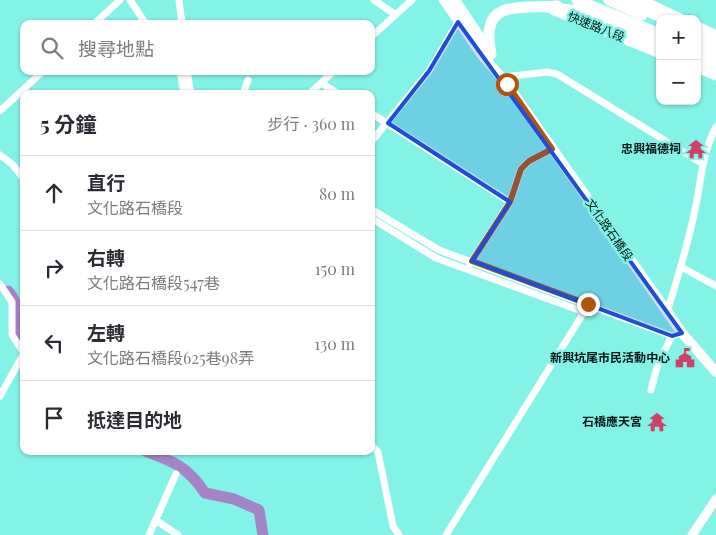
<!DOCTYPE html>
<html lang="zh-TW">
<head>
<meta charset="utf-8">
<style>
	body { margin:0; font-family:"Playfair Display","Noto Sans TC",serif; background:#f2f2f3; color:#2b2b33 }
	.controls { position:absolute; right:15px; top:15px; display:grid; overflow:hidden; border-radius:10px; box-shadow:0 1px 4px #0004 }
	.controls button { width:45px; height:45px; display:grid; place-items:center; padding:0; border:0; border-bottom:1px solid #e1e1e2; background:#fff; color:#2b2b33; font:25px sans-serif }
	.stop { position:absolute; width:15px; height:15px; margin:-11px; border:4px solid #b45309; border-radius:50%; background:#fff }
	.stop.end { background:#b45309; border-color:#fff; box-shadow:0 1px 5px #0008 }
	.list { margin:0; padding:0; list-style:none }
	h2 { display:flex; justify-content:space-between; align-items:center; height:65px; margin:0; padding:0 20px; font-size:21px }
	h2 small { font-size:16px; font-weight:400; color:#7c7c81 }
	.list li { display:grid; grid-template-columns:32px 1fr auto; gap:15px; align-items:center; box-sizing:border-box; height:75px; padding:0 20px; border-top:1px solid #e1e1e2 }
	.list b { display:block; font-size:19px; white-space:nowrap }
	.list p { margin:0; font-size:16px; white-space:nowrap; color:#7c7c81 }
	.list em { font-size:16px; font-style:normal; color:#7c7c81 }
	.icon { flex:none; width:28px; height:28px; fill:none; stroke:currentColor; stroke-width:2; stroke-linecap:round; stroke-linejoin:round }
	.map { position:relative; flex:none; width:716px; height:535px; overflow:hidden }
	.search { position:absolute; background:#fff; box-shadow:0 1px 4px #0004; left:20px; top:20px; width:355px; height:55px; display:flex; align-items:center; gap:12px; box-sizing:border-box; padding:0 18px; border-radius:10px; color:#7c7c81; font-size:19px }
	.panel { position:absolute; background:#fff; box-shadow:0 1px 4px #0004; left:20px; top:90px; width:355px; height:365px; border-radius:10px }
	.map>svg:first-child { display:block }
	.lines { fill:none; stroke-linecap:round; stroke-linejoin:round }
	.river { stroke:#a584c6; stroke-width:11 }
	.minor { stroke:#fff; stroke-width:7 }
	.tertiary { stroke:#fff; stroke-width:9 }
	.secondary { stroke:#fff; stroke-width:10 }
	.primary { stroke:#fff; stroke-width:11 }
	.trunk { stroke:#fff; stroke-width:11 }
	.route { stroke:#b45309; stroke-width:6 }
	.marked { fill:#1d4ed8; fill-opacity:0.2; stroke:#1d4ed8; stroke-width:4; stroke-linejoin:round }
	.labels { text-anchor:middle; stroke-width:5; stroke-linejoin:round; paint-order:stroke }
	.street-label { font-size:12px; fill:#001614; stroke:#83f2e7 }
	.poi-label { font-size:12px; font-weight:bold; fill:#001614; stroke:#83f2e7; text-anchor:end }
</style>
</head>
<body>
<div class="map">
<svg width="716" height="535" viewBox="0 0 716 535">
	<rect width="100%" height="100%" fill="#83f2e7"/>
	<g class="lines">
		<path class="river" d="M8,291C24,309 12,324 24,346
			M145,451C173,461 188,467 205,493L234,499L259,510L263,535"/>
		<path class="minor" d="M130,0L146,24
			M179,0L182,24
			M374,0L396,15
			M94,24L120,0
			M371,37L412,0
			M180,71L184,94
			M187,71L191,94
			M503,77L547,72L557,74L703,164
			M321,83L339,94
			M243,94L248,80
			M309,94L334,71
			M0,111L43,71
			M371,113L510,202
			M371,142L429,71L458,22
			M0,155L12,164L24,179
			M371,209L439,250L672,336L682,333
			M371,218L436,258L584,312
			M470,264L510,202L521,169L529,161L552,149
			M681,267L716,286
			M0,284L12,302V335L24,353
			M667,312C678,277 689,241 696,205C701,179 703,151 716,127
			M651,390L658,363L672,336
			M0,396L24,353
			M371,445L378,452L393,526L399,535
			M157,521L178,535
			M149,535L176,474
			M446,535L589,304"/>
		<path class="tertiary" d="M692,535L716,499"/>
		<path class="secondary" d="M444,0L481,54L507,84L682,333L716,372
			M455,0L490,52"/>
		<path class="primary" d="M609,0L642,15
			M640,0L680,19
			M554,10L660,53
			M697,27L714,35
			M491,54C480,0 513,9 557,6
			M697,54L716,62
			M697,67L716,75"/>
		<path class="trunk" d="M577,0L660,34
			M623,0L665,19
			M547,7L585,12L660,45
			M697,33L716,41
			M697,44L716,52
			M697,60L716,68"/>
	</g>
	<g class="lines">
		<path class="route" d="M507,84L552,149L529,161L521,169L510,202L472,261L588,304"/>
	</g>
	<path class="marked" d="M458,22L682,333L672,336L472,261L510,202L388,123L429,71Z"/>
	<defs>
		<symbol id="temple-bare" viewBox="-9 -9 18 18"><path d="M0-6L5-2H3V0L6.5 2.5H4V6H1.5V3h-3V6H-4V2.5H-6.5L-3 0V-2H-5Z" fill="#d0416a" stroke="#83f2e7" stroke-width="2.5" paint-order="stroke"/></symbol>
		<symbol id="civic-bare" viewBox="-9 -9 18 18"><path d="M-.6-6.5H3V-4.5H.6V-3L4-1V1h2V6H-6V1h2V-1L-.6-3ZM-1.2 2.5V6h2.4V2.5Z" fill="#d0416a" stroke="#83f2e7" stroke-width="2.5" paint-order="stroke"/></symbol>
	</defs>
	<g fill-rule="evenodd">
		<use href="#temple-bare" x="682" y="135" width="28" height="28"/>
		<use href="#civic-bare" x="671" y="344" width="28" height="28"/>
		<use href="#temple-bare" x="643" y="408" width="28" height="28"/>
	</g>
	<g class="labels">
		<g class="street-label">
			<text transform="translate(596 27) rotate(22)" y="4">快速路八段</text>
			<text transform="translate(609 230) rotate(55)" y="4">文化路石橋段</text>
		</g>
		<g class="poi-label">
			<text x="681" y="153">忠興福德祠</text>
			<text x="670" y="362">新興坑尾市民活動中心</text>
			<text x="642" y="426">石橋應天宮</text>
		</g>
	</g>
</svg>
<div class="controls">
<button>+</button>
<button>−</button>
</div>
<div class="stop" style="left:507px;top:84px"></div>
<div class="stop end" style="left:588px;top:304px"></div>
<div class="search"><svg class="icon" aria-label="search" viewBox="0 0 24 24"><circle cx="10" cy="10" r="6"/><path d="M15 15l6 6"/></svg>搜尋地點</div>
<section class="panel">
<h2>5 分鐘<small>步行 · 360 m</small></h2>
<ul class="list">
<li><svg class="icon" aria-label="ahead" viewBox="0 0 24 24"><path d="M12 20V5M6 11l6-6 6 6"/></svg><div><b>直行</b><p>文化路石橋段</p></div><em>80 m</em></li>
<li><svg class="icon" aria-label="right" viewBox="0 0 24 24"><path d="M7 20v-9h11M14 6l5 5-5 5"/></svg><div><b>右轉</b><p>文化路石橋段547巷</p></div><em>150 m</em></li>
<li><svg class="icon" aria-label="left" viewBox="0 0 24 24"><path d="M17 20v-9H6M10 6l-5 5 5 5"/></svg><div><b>左轉</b><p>文化路石橋段625巷98弄</p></div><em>130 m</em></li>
<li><svg class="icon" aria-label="arrive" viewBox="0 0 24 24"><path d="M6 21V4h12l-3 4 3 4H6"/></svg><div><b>抵達目的地</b></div></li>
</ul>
</section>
</div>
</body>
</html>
